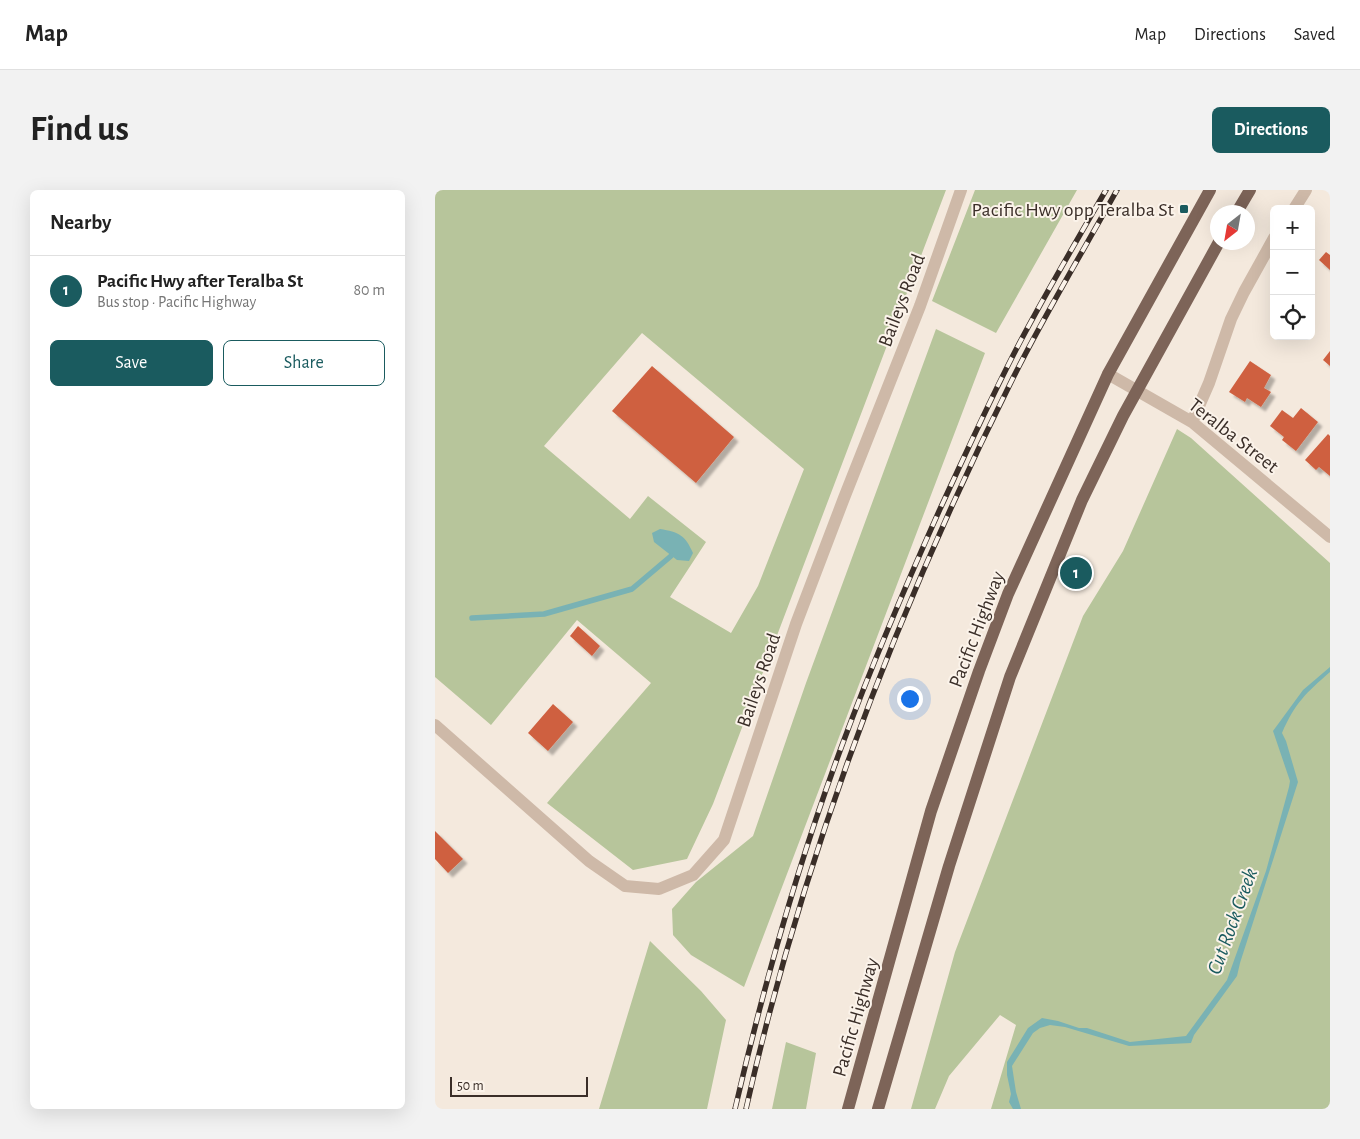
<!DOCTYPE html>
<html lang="en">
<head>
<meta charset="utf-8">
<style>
	body { margin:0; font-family:"Alegreya Sans",sans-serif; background:#f2f2f2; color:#222 }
	.controls { position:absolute; right:15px; top:15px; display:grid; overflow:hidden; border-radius:8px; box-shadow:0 5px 20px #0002 }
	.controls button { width:45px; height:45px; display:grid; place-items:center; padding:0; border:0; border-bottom:1px solid #e0e0e0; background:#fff; color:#222; font:25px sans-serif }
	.compass { position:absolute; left:775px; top:15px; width:45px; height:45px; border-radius:50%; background:#fff; box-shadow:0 5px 20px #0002; rotate:211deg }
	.scale { position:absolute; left:15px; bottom:12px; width:138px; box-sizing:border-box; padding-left:5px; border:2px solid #3a2e28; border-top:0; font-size:14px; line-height:18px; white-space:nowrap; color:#3a2e28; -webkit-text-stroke:4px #fbf3ea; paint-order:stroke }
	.you { position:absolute; left:474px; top:508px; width:18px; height:18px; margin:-12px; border:4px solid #fff; border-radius:50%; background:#1a73e8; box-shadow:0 0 0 8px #1a73e833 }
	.badge { display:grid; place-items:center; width:32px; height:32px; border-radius:50%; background:#1a5b5f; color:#fff; font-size:16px; font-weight:700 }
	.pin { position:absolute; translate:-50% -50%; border:2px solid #fff; box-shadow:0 1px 5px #0006 }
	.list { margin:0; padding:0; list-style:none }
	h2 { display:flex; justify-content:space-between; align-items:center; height:65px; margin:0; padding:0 20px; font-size:21px }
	h2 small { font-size:16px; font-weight:400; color:#767676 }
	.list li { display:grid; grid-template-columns:32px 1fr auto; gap:15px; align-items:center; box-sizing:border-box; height:70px; padding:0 20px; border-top:1px solid #e0e0e0 }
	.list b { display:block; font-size:19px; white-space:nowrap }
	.list p { margin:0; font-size:16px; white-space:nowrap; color:#767676 }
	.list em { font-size:16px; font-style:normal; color:#767676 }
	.actions { display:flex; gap:10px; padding:15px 20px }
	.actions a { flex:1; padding:11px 0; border:1px solid #1a5b5f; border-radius:8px; text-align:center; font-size:18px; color:#1a5b5f }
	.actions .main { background:#1a5b5f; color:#fff }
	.icon { flex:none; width:28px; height:28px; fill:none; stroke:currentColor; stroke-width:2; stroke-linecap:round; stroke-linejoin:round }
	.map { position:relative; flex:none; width:895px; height:919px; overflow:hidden; border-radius:8px }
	header { display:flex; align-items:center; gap:30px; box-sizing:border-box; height:70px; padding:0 25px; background:#fff; border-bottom:1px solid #e0e0e0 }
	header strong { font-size:24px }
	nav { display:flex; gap:28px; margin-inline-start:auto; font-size:18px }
	.intro { display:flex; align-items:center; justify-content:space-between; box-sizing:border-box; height:120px; padding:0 30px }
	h1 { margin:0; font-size:35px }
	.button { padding:12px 22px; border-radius:8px; background:#1a5b5f; color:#fff; font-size:18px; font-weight:700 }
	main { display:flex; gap:30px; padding:0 30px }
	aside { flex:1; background:#fff; border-radius:8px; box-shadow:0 5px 20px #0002 }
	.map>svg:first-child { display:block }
	.green { fill:#b7c59b; fill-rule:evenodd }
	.water { fill:#79b2b4 }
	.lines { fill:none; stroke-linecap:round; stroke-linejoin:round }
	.stream { stroke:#79b2b4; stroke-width:5.5 }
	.building { fill:#cf6140; filter:url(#shadow) }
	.minor { stroke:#ceb9a8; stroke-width:12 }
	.major { stroke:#7d6458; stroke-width:12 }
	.rail-casing { stroke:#3a2e28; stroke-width:5.5 }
	.rail { stroke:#fbf3ea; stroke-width:4; stroke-dasharray:11; stroke-linecap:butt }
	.poi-dot { fill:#1a5b5f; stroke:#fbf3ea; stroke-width:2 }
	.labels { text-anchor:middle; stroke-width:4; stroke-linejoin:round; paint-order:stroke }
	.poi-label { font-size:20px; fill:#3a2e28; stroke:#fbf3ea; text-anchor:end }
	.street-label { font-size:20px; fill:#3a2e28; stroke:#fbf3ea }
	.water-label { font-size:21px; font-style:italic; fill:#1a5b5f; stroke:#fbf3ea }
</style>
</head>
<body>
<header>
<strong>Map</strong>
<nav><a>Map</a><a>Directions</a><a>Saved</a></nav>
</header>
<div class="intro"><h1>Find us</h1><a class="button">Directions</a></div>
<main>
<aside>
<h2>Nearby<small></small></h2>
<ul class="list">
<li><span class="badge">1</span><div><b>Pacific Hwy after Teralba St</b><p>Bus stop · Pacific Highway</p></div><em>80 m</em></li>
</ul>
<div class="actions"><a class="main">Save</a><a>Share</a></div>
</aside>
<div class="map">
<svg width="895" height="919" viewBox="0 0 895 919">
	<defs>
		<filter id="shadow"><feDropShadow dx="4.5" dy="4.5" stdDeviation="1" flood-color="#0004"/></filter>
	</defs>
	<rect width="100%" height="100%" fill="#f4e9dd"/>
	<path class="green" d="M0,0H511L278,614L252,669L198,680L112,613L216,493L142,430L56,535L0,487ZM207,143L369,279L323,396L296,443L235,407L271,352L213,306L195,329L109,256Z
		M540,0H642L561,143L497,111Z
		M501,139L550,163L309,797L256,765L238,745L237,719L261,692L318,646L371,493Z
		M742,239L756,248L895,373V919H556L581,835L565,825L514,886L500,919H476L520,762L648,426L688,361Z
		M215,751L266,801L291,830L272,919H164Z
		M351,852L381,863L371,919H337Z"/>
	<path class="water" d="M225,339C244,342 250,345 258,363L254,371L242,370L219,352L217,343Z
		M895,477V482C871,503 860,513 847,543L851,551L863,592L805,773L802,786L759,845L756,853L694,856L630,837L615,835L605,838L598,843L577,876L581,902L586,919H578L574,912L576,904L572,885V872L593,838L607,828L623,831L644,838H652L695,852L751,846L792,790L831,681L854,597L855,591L838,541L868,500Z"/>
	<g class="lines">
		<path class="stream" d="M37,428L109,424L197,399L236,366"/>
	</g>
	<path class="building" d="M891,62L895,65V80L884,70Z
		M895,161V176L888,170Z
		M815,171L836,185L829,198L836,202L826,217L812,208L810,212L794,202Z
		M217,176L299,247L261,293L177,221Z
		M866,218L883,232L861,261L847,250L849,247L835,236L847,220L858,228Z
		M893,244L895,246V286L884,277L881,280L870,270Z
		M143,436L165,456L157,466L135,446Z
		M118,514L138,532L113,561L93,543Z
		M0,641L28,669L13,683L0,669Z"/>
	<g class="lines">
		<path class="minor" d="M859,19L871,0
			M673,184L757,232L895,347
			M757,232L774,193L796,129L809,102L839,48
			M0,535L154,671L190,696L224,699L258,685L289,650L361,434L409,308L485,116L526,0"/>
		<path class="major" d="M802,22L815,0
			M413,919L496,621L544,481L573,404L673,184L775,0
			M443,919L514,676L575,487L647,310L688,226L784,52"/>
		<defs>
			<path id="rail" d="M300,919C329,794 364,670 409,550C438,472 471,395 505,319C531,263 556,207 585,152C612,101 642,50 671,0
				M311,919C368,666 462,420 578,188C610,124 647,63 682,0"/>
		</defs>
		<use href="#rail" class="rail-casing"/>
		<use href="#rail" class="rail"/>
	</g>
	<rect class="poi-dot" x="744" y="14" width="10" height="10" rx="2.5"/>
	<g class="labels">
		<g class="poi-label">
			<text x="739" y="26">Pacific Hwy opp Teralba St</text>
		</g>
		<g class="street-label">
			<text transform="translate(466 110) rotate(-69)" y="7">Baileys Road</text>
			<text transform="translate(799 245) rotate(38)" y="7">Teralba Street</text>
			<text transform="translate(541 439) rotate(-69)" y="7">Pacific Highway</text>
			<text transform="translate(323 490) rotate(-71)" y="7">Baileys Road</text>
			<text transform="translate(420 827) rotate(-74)" y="7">Pacific Highway</text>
		</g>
		<g class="water-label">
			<text transform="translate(797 731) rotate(-70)" y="7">Cut Rock Creek</text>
		</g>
	</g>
</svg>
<div class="controls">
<button>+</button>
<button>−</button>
<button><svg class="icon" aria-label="locate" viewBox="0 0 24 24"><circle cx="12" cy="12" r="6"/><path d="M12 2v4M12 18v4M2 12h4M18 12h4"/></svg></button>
</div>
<svg class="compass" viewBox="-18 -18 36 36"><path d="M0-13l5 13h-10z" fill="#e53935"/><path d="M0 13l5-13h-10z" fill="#767676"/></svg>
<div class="scale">50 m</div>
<div class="you"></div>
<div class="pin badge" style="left:641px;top:383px">1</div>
</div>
</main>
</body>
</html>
